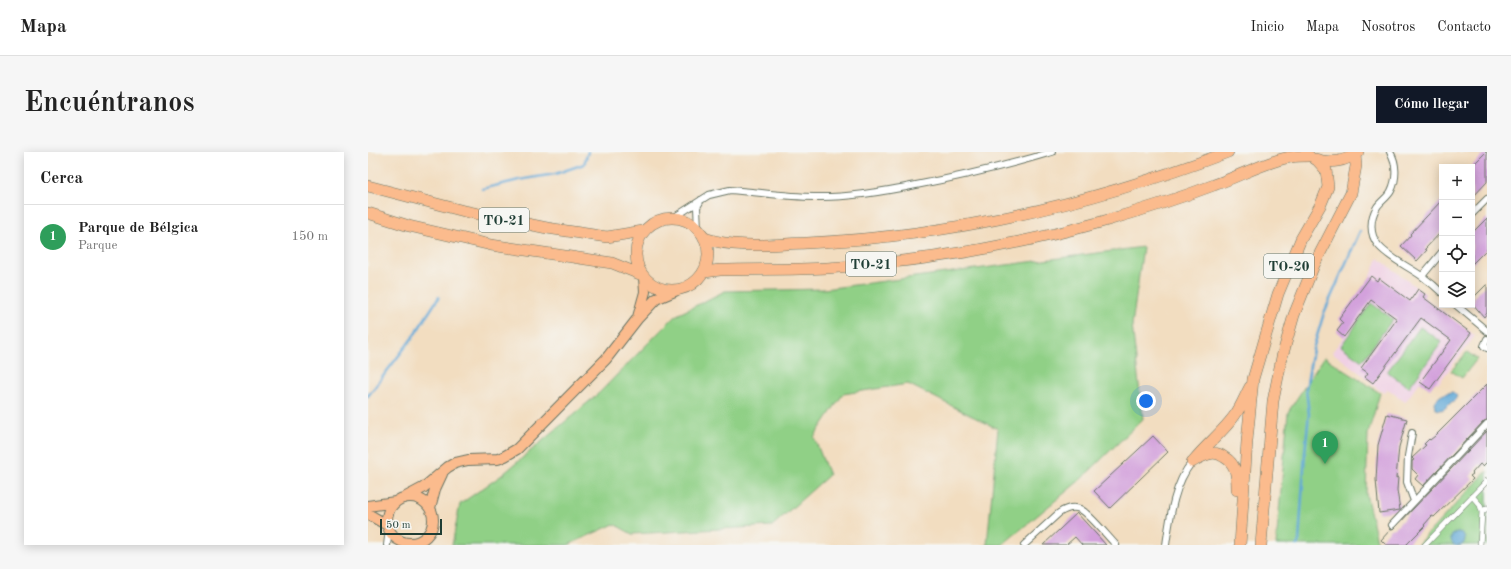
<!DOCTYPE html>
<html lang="es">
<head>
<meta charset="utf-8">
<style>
	body { margin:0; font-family:"Old Standard TT",serif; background:#f6f6f6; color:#222 }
	.controls { position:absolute; right:12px; top:12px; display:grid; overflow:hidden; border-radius:0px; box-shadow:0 2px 10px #0003 }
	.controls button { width:36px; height:36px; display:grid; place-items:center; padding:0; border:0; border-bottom:1px solid #e0e0e0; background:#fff; color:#222; font:20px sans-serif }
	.scale { position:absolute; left:12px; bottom:10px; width:62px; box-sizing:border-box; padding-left:4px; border:2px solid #1f3d34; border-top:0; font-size:11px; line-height:14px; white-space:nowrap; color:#1f3d34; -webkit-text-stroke:3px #f6f6f2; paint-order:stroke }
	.you { position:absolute; left:778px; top:249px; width:14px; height:14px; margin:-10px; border:3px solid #fff; border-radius:50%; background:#1a73e8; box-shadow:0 0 0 6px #1a73e833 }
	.badge { display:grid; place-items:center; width:26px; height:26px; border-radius:50%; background:#111827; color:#fff; font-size:13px; font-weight:700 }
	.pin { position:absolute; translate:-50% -33px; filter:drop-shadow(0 1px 2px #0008) }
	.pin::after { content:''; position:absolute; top:21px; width:14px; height:12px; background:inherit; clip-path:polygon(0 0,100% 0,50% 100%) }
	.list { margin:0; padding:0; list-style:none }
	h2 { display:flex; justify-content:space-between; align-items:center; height:52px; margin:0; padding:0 16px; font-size:17px }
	h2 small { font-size:13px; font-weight:400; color:#767676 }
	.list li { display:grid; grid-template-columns:26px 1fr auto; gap:12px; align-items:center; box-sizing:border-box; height:64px; padding:0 16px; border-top:1px solid #e0e0e0 }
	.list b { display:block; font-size:15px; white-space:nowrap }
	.list p { margin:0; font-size:13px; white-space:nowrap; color:#767676 }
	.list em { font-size:13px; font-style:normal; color:#767676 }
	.icon { flex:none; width:22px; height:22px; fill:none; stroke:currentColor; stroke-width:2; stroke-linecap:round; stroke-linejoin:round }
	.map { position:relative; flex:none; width:1119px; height:393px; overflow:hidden; border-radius:0px }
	header { display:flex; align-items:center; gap:24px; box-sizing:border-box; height:56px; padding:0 20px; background:#fff; border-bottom:1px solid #e0e0e0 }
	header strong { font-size:19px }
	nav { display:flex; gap:22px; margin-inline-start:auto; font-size:14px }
	.intro { display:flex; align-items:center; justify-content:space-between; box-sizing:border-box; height:96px; padding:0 24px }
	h1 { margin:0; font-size:28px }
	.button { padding:10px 18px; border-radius:0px; background:#111827; color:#fff; font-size:14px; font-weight:700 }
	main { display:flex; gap:24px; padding:0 24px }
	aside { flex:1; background:#fff; border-radius:0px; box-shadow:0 2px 10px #0003 }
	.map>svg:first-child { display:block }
	.built { fill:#f0d0e4 }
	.green { fill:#90d086; stroke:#58865d }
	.water { fill:#60a8d7; stroke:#407286 }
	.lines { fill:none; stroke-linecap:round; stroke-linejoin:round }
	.stream { stroke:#60a8d7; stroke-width:2.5 }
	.building { fill:#d3a1dc }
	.pedestrian-casing { stroke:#697565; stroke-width:6 }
	.minor-casing { stroke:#697565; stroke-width:8 }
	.primary-casing { stroke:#697565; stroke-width:12 }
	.trunk-casing { stroke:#697565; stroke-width:12 }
	.pedestrian { stroke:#fff; stroke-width:5 }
	.minor { stroke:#fff; stroke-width:6 }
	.primary { stroke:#fbbb8d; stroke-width:10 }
	.trunk { stroke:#fbbb8d; stroke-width:11 }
	.labels { text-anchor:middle; stroke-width:3; stroke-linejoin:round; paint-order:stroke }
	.shield { fill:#f6f6f2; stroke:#60746d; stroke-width:1 }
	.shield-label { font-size:14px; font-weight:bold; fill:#1f3d34 }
</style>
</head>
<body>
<header>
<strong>Mapa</strong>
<nav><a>Inicio</a><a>Mapa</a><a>Nosotros</a><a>Contacto</a></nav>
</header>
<div class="intro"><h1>Encuéntranos</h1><a class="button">Cómo llegar</a></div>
<main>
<aside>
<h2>Cerca<small></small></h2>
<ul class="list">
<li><span class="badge" style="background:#2e9e5b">1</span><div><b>Parque de Bélgica</b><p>Parque</p></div><em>150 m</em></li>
</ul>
</aside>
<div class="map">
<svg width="1119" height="393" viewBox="0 0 1119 393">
	<rect width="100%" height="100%" fill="#f6f6f2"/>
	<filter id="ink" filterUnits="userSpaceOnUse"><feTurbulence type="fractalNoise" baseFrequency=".025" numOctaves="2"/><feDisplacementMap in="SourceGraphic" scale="8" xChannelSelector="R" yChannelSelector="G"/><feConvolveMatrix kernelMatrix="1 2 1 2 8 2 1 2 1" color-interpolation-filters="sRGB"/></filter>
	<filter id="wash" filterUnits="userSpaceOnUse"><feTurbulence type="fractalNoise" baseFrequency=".012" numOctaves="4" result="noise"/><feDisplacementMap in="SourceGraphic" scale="16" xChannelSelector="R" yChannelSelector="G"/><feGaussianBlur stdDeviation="0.9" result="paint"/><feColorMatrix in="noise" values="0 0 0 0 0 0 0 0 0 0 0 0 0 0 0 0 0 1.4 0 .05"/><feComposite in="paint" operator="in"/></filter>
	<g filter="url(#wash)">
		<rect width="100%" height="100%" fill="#f2ddc0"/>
		<path class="built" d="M1010,106L1057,142L1050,152L1063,151L1107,184L1070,232L1066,229L1062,237L1052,230L1037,250L1020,237L1016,241L1003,232L1004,230L964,200L976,185L969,179L975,171L971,167L1003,124Z"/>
		<path class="green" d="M775,95L764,173L775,267L711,329L634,393H619L630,277L540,232L475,242L446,285L461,323L404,374L264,382L246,372L200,393H84L92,352L134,323L231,241L307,164L357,139L456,137Z
			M1003,151L1025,167L994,209L973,194Z
			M1052,175L1074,190L1041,235L1019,220Z
			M1099,200L1109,207L1094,226L1083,219Z
			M956,205L1012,241L1000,282L998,342L1010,393H908L920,260Z
			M1119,319V393H1049Z"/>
		<path class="water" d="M1085,240L1089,244L1087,248C1080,251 1077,261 1068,257L1067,250C1071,243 1077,241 1085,240Z
			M1083 387a7 7 0 1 1 14 0a7 7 0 1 1-14 0Z"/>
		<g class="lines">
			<path class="stream" d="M114,37L151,28L187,22L216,12L220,0
				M0,244L45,185L71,145
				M929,393L931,389L937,300L941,262L938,237L945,197L956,161L992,79"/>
		</g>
		<g id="blocks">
			<path class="building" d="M1118,0H1119V30L1104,46V14Z
				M1074,48V79L1057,97L1059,98L1049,109L1033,94L1043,83L1042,82Z
				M1119,66V97L1104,112V81Z
				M1003,124L1009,129L1011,126L1042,149L1050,137L1057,142L1055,145L1103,181L1062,237L1052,230L1083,188L1053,166L1005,231L997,225L1000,221L993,216L1029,167L1003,148L976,185L969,179L975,171L971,167Z
				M1119,132V161L1116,165L1104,151L1107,148L1105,146Z
				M1119,232V268L1116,269L1055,334L1047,327L1050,323L1044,317V309L1046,308L1044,306L1058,293L1056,292L1061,287L1062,288L1067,284Z
				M1019,262L1039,267L1031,295L1028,326L1030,325L1029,338L1032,358L1011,361L1008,328L1010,293Z
				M1119,279V310L1115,314L1112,312L1104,321L1105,322L1102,324L1105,327L1066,365L1064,364L1056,373L1057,374L1038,393H1018L1013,388L1023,377L1027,376Z
				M785,284L800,300L742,356L726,339Z
				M709,361L738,393H714L707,385L698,393H675Z"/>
		</g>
	</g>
	<g filter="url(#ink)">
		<use href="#blocks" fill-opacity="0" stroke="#697565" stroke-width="1"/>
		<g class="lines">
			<defs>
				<path id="pedestrian" d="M1104,344L1112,353L1114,360L1112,393
					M1114,360L1119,356
					M1057,393L1119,329"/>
				<path id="minor" d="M1022,0C1029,11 1029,27 1023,39C1020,45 1013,49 1009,55C1002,66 1001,82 1010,93C1022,107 1040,114 1055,125C1062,130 1068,135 1074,141
					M1104,62L1119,47
					M305,66L341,43L362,38C390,40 418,45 446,45C478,46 511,40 543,34C591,25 638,14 684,0
					M330,77L329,55L333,48
					M1054,124L1074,100
					M1088,153L1119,179
					M1119,187L1116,194L1119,196
					M1044,281L1040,304L1039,330L1046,349
					M1024,373L1119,272
					M19,393L21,378
					M39,393L42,392
					M656,393L691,361C697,357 705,354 712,357C721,361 740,385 748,393
					M798,393C802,365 806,332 824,310"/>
				<path id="primary" d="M270,165L277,140L276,126
					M19 368a23 23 0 1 1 46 0a23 23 0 1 1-46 0Z
					M36,346L55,336L80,315L87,311L100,308L130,307L137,304L149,297L238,207L270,166L288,147L307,139
					M0,354L27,350
					M62,356L67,337L74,322
					M0,362L19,373"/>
				<path id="trunk" d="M947,7C961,12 978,10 990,0
					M0,34L96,59L179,76L239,85L275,79
					M0,61L41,74L123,93L244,111L274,123
					M268 102a36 36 0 1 1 72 0a36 36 0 1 1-72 0Z
					M336,86C369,97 404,92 439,91C585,84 724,52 860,0
					M336,120L352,118C388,117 423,118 459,116C552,110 644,95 733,70C772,59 809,47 846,33C870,25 898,9 923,5C929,4 935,4 941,4
					M826,308C839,292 855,280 867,263C873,255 877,244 882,235
					M824,310C829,307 835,303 841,302C847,300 852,302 856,305C869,312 869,325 869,338
					M872,393L879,289L885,227L910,142L933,87L953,52L960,35L958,18L949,8
					M893,393L905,249L914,205L926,163L946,113L983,41L988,14L987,2"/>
			</defs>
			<use href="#pedestrian" class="pedestrian-casing"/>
			<use href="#minor" class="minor-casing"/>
			<use href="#primary" class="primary-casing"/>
			<use href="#trunk" class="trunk-casing"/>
			<use href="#pedestrian" class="pedestrian"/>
			<use href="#minor" class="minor"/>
			<use href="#primary" class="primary"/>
			<use href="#trunk" class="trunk"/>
		</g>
	</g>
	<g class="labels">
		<g class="shield">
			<rect x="111" y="56" width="50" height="24" rx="3"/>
			<rect x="478" y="100" width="50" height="24" rx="3"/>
			<rect x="896" y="102" width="50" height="24" rx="3"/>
		</g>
		<g class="shield-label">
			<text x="136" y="73">TO-21</text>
			<text x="503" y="117">TO-21</text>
			<text x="921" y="119">TO-20</text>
		</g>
	</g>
</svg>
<div class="controls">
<button>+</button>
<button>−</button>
<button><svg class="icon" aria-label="locate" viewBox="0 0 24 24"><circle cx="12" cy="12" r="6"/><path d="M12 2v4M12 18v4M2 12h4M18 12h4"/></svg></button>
<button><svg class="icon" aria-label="layers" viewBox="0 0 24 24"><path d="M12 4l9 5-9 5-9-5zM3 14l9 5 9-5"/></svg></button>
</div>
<div class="scale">50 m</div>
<div class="you"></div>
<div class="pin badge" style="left:957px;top:312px;background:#2e9e5b">1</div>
</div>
</main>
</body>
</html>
